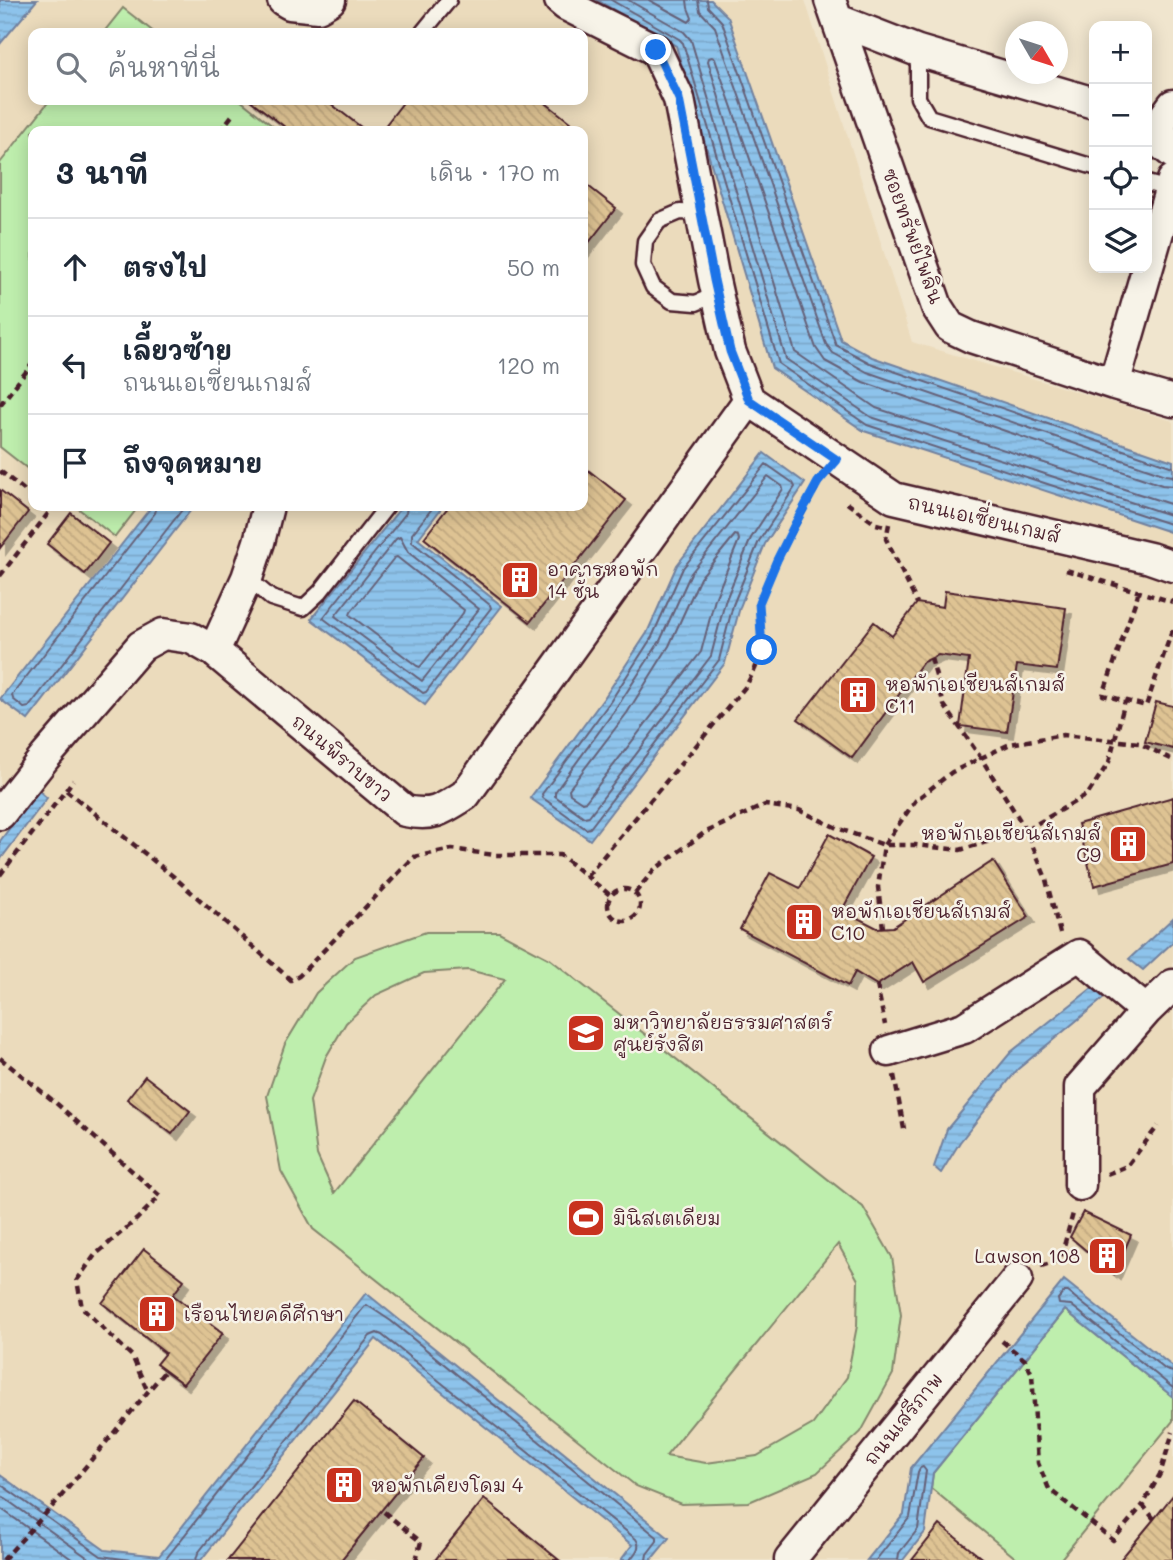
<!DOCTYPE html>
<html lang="th">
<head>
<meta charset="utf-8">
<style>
	body { margin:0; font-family:Mali,"Playpen Sans Thai",sans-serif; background:#f6f6f7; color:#1f2937 }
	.controls { position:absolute; right:21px; top:21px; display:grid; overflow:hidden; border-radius:14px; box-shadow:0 4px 18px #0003 }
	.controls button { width:63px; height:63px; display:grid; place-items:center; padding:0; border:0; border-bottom:2px solid #e0e1e3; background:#fff; color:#1f2937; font:35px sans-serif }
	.compass { position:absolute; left:1005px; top:21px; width:63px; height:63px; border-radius:50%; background:#fff; box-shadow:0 4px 18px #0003; rotate:129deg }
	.stop { position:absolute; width:21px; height:21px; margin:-16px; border:5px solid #1a73e8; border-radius:50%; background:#fff }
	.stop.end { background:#1a73e8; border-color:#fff; box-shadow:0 2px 7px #0008 }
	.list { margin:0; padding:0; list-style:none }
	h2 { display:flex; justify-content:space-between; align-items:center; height:91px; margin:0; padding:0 28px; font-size:30px }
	h2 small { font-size:23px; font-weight:400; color:#747a83 }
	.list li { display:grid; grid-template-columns:46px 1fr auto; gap:21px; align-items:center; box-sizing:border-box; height:98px; padding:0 28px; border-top:2px solid #e0e1e3 }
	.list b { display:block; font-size:26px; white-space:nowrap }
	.list p { margin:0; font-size:23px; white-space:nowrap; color:#747a83 }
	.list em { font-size:23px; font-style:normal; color:#747a83 }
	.icon { flex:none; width:38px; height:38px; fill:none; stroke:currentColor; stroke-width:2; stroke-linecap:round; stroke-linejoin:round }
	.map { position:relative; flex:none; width:1173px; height:1560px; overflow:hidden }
	.search { position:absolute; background:#fff; box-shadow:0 4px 18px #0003; left:28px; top:28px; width:560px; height:77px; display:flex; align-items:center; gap:18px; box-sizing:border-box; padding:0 24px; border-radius:14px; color:#747a83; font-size:26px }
	.panel { position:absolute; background:#fff; box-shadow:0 4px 18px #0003; left:28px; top:126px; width:560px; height:385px; border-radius:14px }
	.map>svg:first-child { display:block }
	.built { fill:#ebdbbc; fill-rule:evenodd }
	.green { fill:#beeead; stroke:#84866c; stroke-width:2; fill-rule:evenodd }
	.water { fill:url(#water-rules); stroke:#72819e; stroke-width:2 }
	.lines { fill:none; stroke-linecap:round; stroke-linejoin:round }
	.shore { stroke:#656178; stroke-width:2 }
	.building { fill:url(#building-back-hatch); stroke:#4a1f2b; stroke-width:2; filter:url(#shadow) }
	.lane-casing { stroke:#4a1f2b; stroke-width:19 }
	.street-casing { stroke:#4a1f2b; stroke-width:35 }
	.path { stroke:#4a1f2b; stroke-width:4.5; stroke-dasharray:7 5; stroke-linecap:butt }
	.lane { stroke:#f7f3e8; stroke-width:14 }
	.street { stroke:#f7f3e8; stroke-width:30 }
	.route { stroke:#1a73e8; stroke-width:9 }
	.labels { text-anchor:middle; stroke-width:5; stroke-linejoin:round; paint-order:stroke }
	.street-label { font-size:19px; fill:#4a1f2b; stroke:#f7f3e8 }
	.poi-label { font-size:19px; fill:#4a1f2b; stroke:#f7f3e8; text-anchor:start }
</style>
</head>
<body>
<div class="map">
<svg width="1173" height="1560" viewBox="0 0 1173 1560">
	<defs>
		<pattern id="water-rules" width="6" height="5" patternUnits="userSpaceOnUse" patternTransform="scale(1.75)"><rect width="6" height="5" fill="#8dc3eb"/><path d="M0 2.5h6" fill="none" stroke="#7ba7ca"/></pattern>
		<pattern id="building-back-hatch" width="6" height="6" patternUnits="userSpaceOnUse" patternTransform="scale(1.75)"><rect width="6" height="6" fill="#dec393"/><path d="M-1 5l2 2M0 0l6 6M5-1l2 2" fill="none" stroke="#c0a77f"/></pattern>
		<filter id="shadow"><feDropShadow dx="6" dy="6" stdDeviation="0" flood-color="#0004"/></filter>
	</defs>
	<rect width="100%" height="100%" fill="#f0e5ce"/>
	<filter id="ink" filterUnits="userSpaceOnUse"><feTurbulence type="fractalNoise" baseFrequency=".0143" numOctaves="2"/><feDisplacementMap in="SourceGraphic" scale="14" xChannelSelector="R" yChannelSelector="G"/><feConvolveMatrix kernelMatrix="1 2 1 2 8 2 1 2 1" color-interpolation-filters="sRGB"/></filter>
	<g filter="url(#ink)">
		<path class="built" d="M0,0H805L912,342L1173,421V1560H0ZM33,33H583V100H33ZM33,131H583V506H33Z"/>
		<path class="green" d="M123,8L155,33H103Z
			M50,100H240L279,131H33V473L0,447V163Z
			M75,506H139L115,537Z
			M426,932H499L550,959L863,1207L892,1257L901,1315L893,1374L861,1432L817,1473L749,1502L681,1504L636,1486L313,1229L281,1171L267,1096L285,1044L316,993L355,957ZM468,970L505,979L334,1193L317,1155L310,1101L326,1057L346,1023L376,995L424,973ZM838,1244L858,1280L857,1326L847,1377L813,1424L757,1456L706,1463L666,1456Z
			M1065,1310L1173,1397V1421L1060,1560H1018L931,1488L933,1473Z"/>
		<path class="water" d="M0,0H37L0,44Z
			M597,0H711L728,17L841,340L872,357L1173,461V533L864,431L772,368L676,46Z
			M764,453L805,483L765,544L740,607L725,663L590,840L530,798L604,698L647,633L677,565Z
			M152,506H194L28,720L0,699Z
			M402,506H443L418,539L502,606L425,705L311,619Z
			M38,790L47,798L0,860V841Z
			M1173,918V942L1143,970L1129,959Z
			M1092,988L1104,998L1018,1069L960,1142L941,1173L934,1167L947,1129L1011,1052Z
			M1064,1280L1173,1367V1397L1065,1310L933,1473L925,1532L903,1560H867L904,1514L911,1468Z
			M366,1293L669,1538L651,1560H621L632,1545L376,1339L201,1560H0V1475L105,1550L159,1556Z"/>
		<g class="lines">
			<path class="shore" d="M611,0L679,39L683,43L779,364L867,425L1173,525
				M628,0L684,32L691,40L786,359L871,417L1173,516
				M649,0L689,22L692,18L688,8L687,0
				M698,0L700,11L715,27L826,344L833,353L867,372L1166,475L1173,476
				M707,0L708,7L722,22L836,345L870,363L1173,467
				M766,464L793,483L795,487L759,541L733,605L719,660L590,828L586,829L543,798L542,794L610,702L652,637L683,568Z
				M768,476L782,486L783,489L751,538L725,602L711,656L589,816L584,817L555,796V792L617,707L660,641L691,573Z
				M1173,486L1162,485L863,382L825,361L816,348L715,59L712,57L709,58L708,61L795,352L876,408L1173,505
				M157,506L155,513L12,695L13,699L24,708L29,707L185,506
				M407,506L406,513L323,618L423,693L426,692L491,608L490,605L412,542V534L434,506
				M735,535L738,536L739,540L715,599L701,652L586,801L582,802L570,794L569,789L627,713L669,646L700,578Z
				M400,537L408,552L479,609L422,681L335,616L396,539Z
				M397,557L464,610L463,613L420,667L417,666L350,615L351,612L394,558Z
				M1173,1372L1166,1370L1068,1292H1064L1058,1299L1059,1304L1071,1305L1173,1388
				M0,1484L101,1556L131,1560
				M0,1495L91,1560
				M0,1508L73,1560
				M165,1560L365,1306L367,1305L391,1321L657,1537V1541L647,1554L646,1560
				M196,1560L198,1553L370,1336L377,1333L382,1335L636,1539C642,1547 635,1553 630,1560
				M876,1560L910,1517L918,1472L920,1468L923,1467L926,1471L918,1529L899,1553L898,1560"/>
		</g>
		<path class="building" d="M250,100H326L366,131H290Z
			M405,100H542L581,131H381Z
			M583,182L616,208L583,250Z
			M583,466L626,500L530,622L424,538L449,506H583Z
			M0,490L28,512L0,548Z
			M71,513L109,543L85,574L47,544Z
			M945,591L1066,608L1057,670L1017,665L1007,732L960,726L969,659L938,655L923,662L852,758L798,719L874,622L892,636L917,603L943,607Z
			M1156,702L1173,706V749L1145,742Z
			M1173,797V864L1094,886L1078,824Z
			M829,834L871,857L842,910L877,928L893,927L993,861L1029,917L924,982L913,962L877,985L855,972L848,986L740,929L770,873L800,888Z
			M145,1076L190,1111L172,1134L127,1099Z
			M1083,1212L1131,1235L1114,1274L1070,1237Z
			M144,1249L184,1280L173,1295L223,1333L183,1384L156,1364L165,1353L102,1303Z
			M354,1401L424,1458L341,1560H228Z
			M1173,1495V1560H1120L1154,1519Z
			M484,1499L559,1560H435Z
			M940,1525L984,1560H912Z"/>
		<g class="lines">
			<defs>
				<path id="lane" d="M422,33L449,0
					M918,51V98L929,117L1094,167
					M1147,183L1169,189
					M702,213L680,212L659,221L645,241L643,265L653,287L672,301L696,303L717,294
					M247,578L271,598L303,608L320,592L387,506"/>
				<path id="street" d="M283,0L290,4L318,7L330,0
					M560,0L566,5L656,50L679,99L714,280L730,351L749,400L894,498L1150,558L1173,566
					M830,0L937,307L950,327L971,337L1114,384L1173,401
					M838,20L918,51L1094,103
					M1173,105L1160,123L1163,145L1173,153
					M1114,384L1173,180
					M214,651L247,578L259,542L268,506
					M0,814L45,757L141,646L163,634L191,638L214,651L405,811C433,817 442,810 465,795L749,400
					M889,1051L964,1028L1079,955L1146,1011
					M1080,1185V1087L1146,1011L1173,985
					M790,1560L1017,1279"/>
			</defs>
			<use href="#lane" class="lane-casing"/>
			<use href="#street" class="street-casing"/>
			<path class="path" d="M220,131L234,113
				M0,405L33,363
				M0,471L33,497
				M847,503L876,524L884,526
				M889,524L886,539L917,603
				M1066,570L1173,602
				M0,576L50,511L44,506
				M1139,591L1103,695L1146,706L1173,628
				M931,658L944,705L981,758L1026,830L1045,876L1061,937
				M66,790L73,780
				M0,875L66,790L174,877L291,980L299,976L414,857L452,849L494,855H560L610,895
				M587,876L746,686L755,669L762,650L759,603L777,560L821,479
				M608 905a16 16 0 1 1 32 0a16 16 0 1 1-32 0Z
				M635,893L654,870L704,833L765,805L799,810L837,828L884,845H915L960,850L1026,830L1088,794L1109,762L1125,701
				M883,928L878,887L884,845L916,800L952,772L1010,744L1063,735L1139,743L1173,760
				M877,985L885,1025
				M0,1058L56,1103L160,1196L137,1219L95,1255L77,1280L82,1308L132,1356L148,1392
				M894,1075L904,1129
				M1107,1174L1127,1166L1158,1126
				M1041,1266L1060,1260L1074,1210
				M1002,1341L1025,1360L1032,1374L1038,1463L1049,1489L1113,1540L1143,1505
				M384,1512L421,1542L416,1560
				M1154,1519L1143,1505L1160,1474L1173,1432
				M3,1560L58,1500L165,1371"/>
			<use href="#lane" class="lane"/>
			<use href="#street" class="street"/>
		</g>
	</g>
	<g class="lines" filter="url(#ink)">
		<path class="route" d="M656,50L679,99L714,280L730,351L749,400L837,460L818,482L794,526L777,560L759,603L762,650"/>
	</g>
	<defs>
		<symbol id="building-square" viewBox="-11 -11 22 22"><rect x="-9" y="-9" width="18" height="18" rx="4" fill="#c8321e" stroke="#f7f3e8"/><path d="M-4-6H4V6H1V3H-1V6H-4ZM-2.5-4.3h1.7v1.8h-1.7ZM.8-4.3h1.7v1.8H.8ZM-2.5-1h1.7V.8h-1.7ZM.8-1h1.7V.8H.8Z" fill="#fff"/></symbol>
		<symbol id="university-square" viewBox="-11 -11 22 22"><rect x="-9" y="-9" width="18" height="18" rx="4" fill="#c8321e" stroke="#f7f3e8"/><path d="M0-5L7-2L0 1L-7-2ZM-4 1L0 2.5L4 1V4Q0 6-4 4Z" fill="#fff"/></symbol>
		<symbol id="stadium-square" viewBox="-11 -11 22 22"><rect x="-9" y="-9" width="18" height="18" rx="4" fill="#c8321e" stroke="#f7f3e8"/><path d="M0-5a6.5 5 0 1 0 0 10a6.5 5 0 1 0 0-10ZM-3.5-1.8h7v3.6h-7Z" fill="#fff"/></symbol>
	</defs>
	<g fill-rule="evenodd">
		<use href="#building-square" x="498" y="558" width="44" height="44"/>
		<use href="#building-square" x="836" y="673" width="44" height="44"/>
		<use href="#building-square" x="1106" y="822" width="44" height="44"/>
		<use href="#building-square" x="782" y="900" width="44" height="44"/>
		<use href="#university-square" x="564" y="1011" width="44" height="44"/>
		<use href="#stadium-square" x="564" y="1196" width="44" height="44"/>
		<use href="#building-square" x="1085" y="1234" width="44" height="44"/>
		<use href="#building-square" x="135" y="1292" width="44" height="44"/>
		<use href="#building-square" x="322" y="1463" width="44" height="44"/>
	</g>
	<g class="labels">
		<g class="street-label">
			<text transform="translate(913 236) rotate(70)" y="7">ซอยทรัพย์ไพลิน</text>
			<text transform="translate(984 519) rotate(13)" y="7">ถนนเอเซี่ยนเกมส์</text>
			<text transform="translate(342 758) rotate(40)" y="7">ถนนพิราบขาว</text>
			<text transform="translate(903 1419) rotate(-51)" y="7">ถนนเสรีภาพ</text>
		</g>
		<g class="poi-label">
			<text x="547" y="576">อาคารหอพัก<tspan x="547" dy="22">14 ชั้น</tspan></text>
			<text x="885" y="691">หอพักเอเชียนส์เกมส์<tspan x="885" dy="22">C11</tspan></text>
			<text x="1101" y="840" text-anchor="end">หอพักเอเชียนส์เกมส์<tspan x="1101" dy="22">C9</tspan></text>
			<text x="831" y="918">หอพักเอเชียนส์เกมส์<tspan x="831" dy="22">C10</tspan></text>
			<text x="613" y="1029">มหาวิทยาลัยธรรมศาสตร์<tspan x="613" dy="22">ศูนย์รังสิต</tspan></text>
			<text x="613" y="1225">มินิสเตเดียม</text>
			<text x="1080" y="1263" text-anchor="end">Lawson 108</text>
			<text x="184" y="1321">เรือนไทยคดีศึกษา</text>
			<text x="371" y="1492">หอพักเคียงโดม 4</text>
		</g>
	</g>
</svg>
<div class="controls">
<button>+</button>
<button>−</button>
<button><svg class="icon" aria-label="locate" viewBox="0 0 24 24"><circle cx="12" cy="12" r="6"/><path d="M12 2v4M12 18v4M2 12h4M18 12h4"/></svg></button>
<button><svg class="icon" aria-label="layers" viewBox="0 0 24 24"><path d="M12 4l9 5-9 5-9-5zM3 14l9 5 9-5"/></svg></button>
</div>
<svg class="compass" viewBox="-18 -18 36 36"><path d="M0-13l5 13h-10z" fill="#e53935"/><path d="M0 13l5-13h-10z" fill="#747a83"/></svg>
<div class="stop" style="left:762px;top:650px"></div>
<div class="stop end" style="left:656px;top:50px"></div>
<div class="search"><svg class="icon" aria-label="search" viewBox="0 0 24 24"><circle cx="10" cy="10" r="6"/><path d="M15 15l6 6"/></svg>ค้นหาที่นี่</div>
<section class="panel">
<h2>3 นาที<small>เดิน · 170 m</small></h2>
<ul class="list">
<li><svg class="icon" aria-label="ahead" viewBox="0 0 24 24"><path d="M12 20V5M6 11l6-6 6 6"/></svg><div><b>ตรงไป</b></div><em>50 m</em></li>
<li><svg class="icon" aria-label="left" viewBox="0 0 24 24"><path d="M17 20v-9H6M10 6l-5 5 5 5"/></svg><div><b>เลี้ยวซ้าย</b><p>ถนนเอเซี่ยนเกมส์</p></div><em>120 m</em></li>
<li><svg class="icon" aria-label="arrive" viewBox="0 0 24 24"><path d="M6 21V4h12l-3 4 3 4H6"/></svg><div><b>ถึงจุดหมาย</b></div></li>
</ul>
</section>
</div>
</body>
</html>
